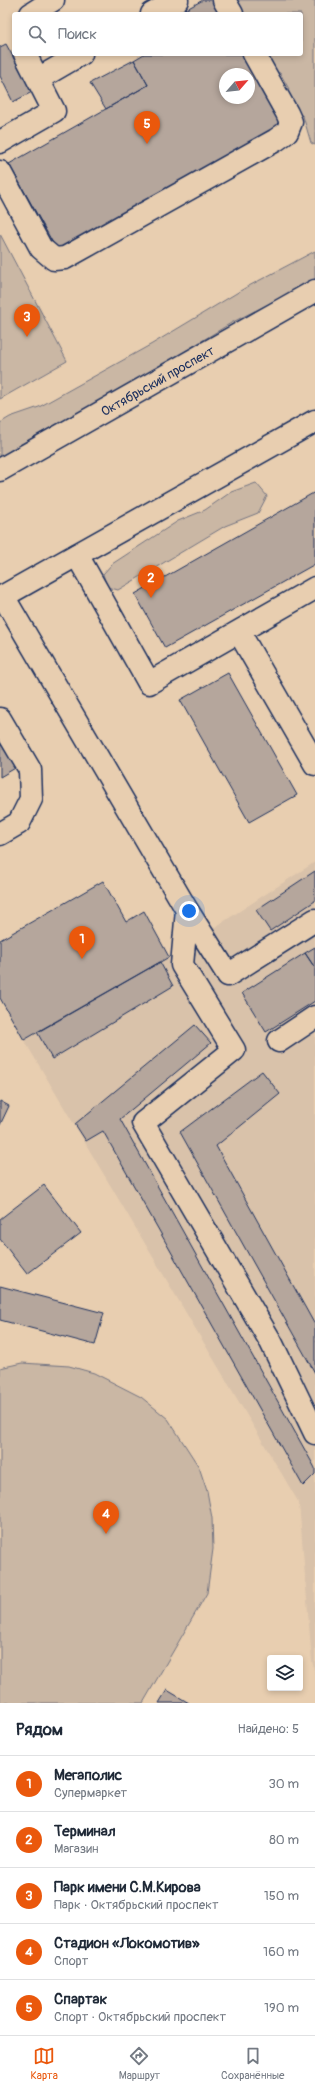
<!DOCTYPE html>
<html lang="ru">
<head>
<meta charset="utf-8">
<style>
	body { margin:0; font-family:Pangolin,sans-serif; background:#f2f2f3; color:#1f2937 }
	.controls { position:absolute; right:12px; bottom:12px; display:grid; overflow:hidden; border-radius:4px; box-shadow:0 2px 6px #0003 }
	.controls button { width:36px; height:36px; display:grid; place-items:center; padding:0; border:0; border-bottom:1px solid #e0e1e3; background:#fff; color:#1f2937; font:20px sans-serif }
	.compass { position:absolute; left:219px; top:68px; width:36px; height:36px; border-radius:50%; background:#fff; box-shadow:0 2px 6px #0003; rotate:62deg }
	.you { position:absolute; left:189px; top:911px; width:14px; height:14px; margin:-10px; border:3px solid #fff; border-radius:50%; background:#1a73e8; box-shadow:0 0 0 6px #1a73e833 }
	.badge { display:grid; place-items:center; width:26px; height:26px; border-radius:50%; background:#ea580c; color:#fff; font-size:13px; font-weight:700 }
	.pin { position:absolute; translate:-50% -33px; filter:drop-shadow(0 1px 2px #0008) }
	.pin::after { content:''; position:absolute; top:21px; width:14px; height:12px; background:inherit; clip-path:polygon(0 0,100% 0,50% 100%) }
	.list { margin:0; padding:0; list-style:none }
	h2 { display:flex; justify-content:space-between; align-items:center; height:52px; margin:0; padding:0 16px; font-size:17px }
	h2 small { font-size:13px; font-weight:400; color:#747a83 }
	.list li { display:grid; grid-template-columns:26px 1fr auto; gap:12px; align-items:center; box-sizing:border-box; height:56px; padding:0 16px; border-top:1px solid #e0e1e3 }
	.list b { display:block; font-size:15px; white-space:nowrap }
	.list p { margin:0; font-size:13px; white-space:nowrap; color:#747a83 }
	.list em { font-size:13px; font-style:normal; color:#747a83 }
	.icon { flex:none; width:22px; height:22px; fill:none; stroke:currentColor; stroke-width:2; stroke-linecap:round; stroke-linejoin:round }
	.map { position:relative; flex:none; width:315px; height:1703px; overflow:hidden }
	.search { position:absolute; background:#fff; box-shadow:0 2px 6px #0003; left:12px; right:12px; top:12px; height:44px; display:flex; align-items:center; gap:10px; box-sizing:border-box; padding:0 14px; border-radius:4px; color:#747a83; font-size:15px }
	.sheet { height:332px; background:#fff }
	nav { display:flex; justify-content:space-around; align-items:center; box-sizing:border-box; height:56px; border-top:1px solid #e0e1e3; background:#fff; font-size:11px; color:#747a83 }
	nav a { display:grid; justify-items:center; gap:2px }
	nav .on { color:#ea580c }
	.map>svg:first-child { display:block }
	.built { fill:#d9c2aa }
	.green { fill:#cab7a4; stroke:#727381 }
	.building { fill:#b5a69c; stroke:#1b2f5e; fill-rule:evenodd }
	.lines { fill:none; stroke-linecap:round; stroke-linejoin:round }
	.minor-casing { stroke:#1b2f5e; stroke-width:25 }
	.major-casing { stroke:#1b2f5e; stroke-width:25 }
	.minor { stroke:#e8ceb0; stroke-width:22 }
	.major { stroke:#e8ceb0; stroke-width:22 }
	.labels { text-anchor:middle; stroke-width:3; stroke-linejoin:round; paint-order:stroke }
	.street-label { font-size:13px; fill:#1b2f5e; stroke:#e8ceb0 }
</style>
</head>
<body>
<div class="map">
<svg width="315" height="1703" viewBox="0 0 315 1703">
	<rect width="100%" height="100%" fill="#e8ceb0"/>
	<filter id="ink" filterUnits="userSpaceOnUse"><feTurbulence type="fractalNoise" baseFrequency=".025" numOctaves="2"/><feDisplacementMap in="SourceGraphic" scale="8" xChannelSelector="R" yChannelSelector="G"/><feConvolveMatrix kernelMatrix="1 2 1 2 8 2 1 2 1" color-interpolation-filters="sRGB"/></filter>
	<g filter="url(#ink)">
		<path class="built" d="M315,862V1673L312,1661L299,1503L24,1040L169,957Z"/>
		<path class="green" d="M233,0H315V145L311,143L303,116L288,107L284,93L289,89L280,73L271,72L268,57L270,54H301V14H242Z
			M0,234L67,361L0,399Z
			M315,251V280L231,323L151,372L12,449L0,459V423L10,417L39,407L152,344L245,288Z
			M256,483L267,496L258,513L225,526L118,590L107,587L103,574L112,564L178,521L205,510L231,492Z
			M22,1363L69,1366L94,1373L141,1397L168,1419L199,1467L207,1491L212,1518L213,1549L207,1593L143,1703H0V1368Z"/>
		<path class="building" d="M203,0H216L222,10L215,14H184L183,11Z
			M6,44L32,92L13,102L0,76V47Z
			M144,54H247L286,125L58,252L9,164L148,85L134,60ZM225,74H249V98H225Z
			M134,60L148,85L106,109L90,83Z
			M315,492V564L165,648L135,594Z
			M228,673L297,795L249,822L180,700Z
			M0,738L17,767L0,777Z
			M315,871V901L270,931L256,910Z
			M103,881L126,922L144,911L169,957L24,1040L0,998V940Z
			M315,947V968L305,953Z
			M305,953L315,968V1001L266,1032L242,993Z
			M160,962L173,986L52,1059L37,1032Z
			M195,1025L211,1043L120,1119L315,1468V1474L303,1486L103,1131L86,1141L75,1124Z
			M262,1071L280,1094L216,1146L315,1325V1373L180,1132Z
			M0,1101L9,1106L0,1125Z
			M44,1185L81,1233L27,1274L0,1239V1219Z
			M0,1286L104,1313L95,1345L0,1320Z
			M167,1690L189,1703H159Z"/>
		<g class="lines">
			<defs>
				<path id="minor" d="M224,0L232,14
					M31,14L53,0
					M152,14L177,0
					M38,79L81,54
					M0,142L54,111L25,54
					M0,172L41,248L54,259L65,258L276,140L287,132L291,122L287,113L254,54
					M77,555L149,683L315,588
					M3,596L187,910L228,975L315,920
					M239,632L315,764
					M0,719L30,770L31,799L19,823L0,834
					M187,910L182,965L234,1050L143,1123L271,1342L315,1433
					M279,1041L315,1017"/>
				<g id="major">
					<path id="s1" d="M0,470L315,291"/>
					<path d="M0,598L315,421"/>
				</g>
			</defs>
			<use href="#minor" class="minor-casing"/>
			<use href="#major" class="major-casing"/>
			<use href="#minor" class="minor"/>
			<use href="#major" class="major"/>
		</g>
	</g>
	<g class="labels">
		<g class="street-label">
			<text dy="5" stroke="none"><textPath href="#s1" startOffset="181">Октябрьский проспект</textPath></text>
		</g>
	</g>
</svg>
<div class="controls">
<button><svg class="icon" aria-label="layers" viewBox="0 0 24 24"><path d="M12 4l9 5-9 5-9-5zM3 14l9 5 9-5"/></svg></button>
</div>
<svg class="compass" viewBox="-18 -18 36 36"><path d="M0-13l5 13h-10z" fill="#e53935"/><path d="M0 13l5-13h-10z" fill="#747a83"/></svg>
<div class="you"></div>
<div class="pin badge" style="left:82px;top:959px">1</div>
<div class="pin badge" style="left:151px;top:598px">2</div>
<div class="pin badge" style="left:27px;top:337px">3</div>
<div class="pin badge" style="left:106px;top:1534px">4</div>
<div class="pin badge" style="left:147px;top:144px">5</div>
<div class="search"><svg class="icon" aria-label="search" viewBox="0 0 24 24"><circle cx="10" cy="10" r="6"/><path d="M15 15l6 6"/></svg>Поиск</div>
</div>
<section class="sheet">
<h2>Рядом<small>Найдено: 5</small></h2>
<ul class="list">
<li><span class="badge">1</span><div><b>Мегаполис</b><p>Супермаркет</p></div><em>30 m</em></li>
<li><span class="badge">2</span><div><b>Терминал</b><p>Магазин</p></div><em>80 m</em></li>
<li><span class="badge">3</span><div><b>Парк имени С.М.Кирова</b><p>Парк · Октябрьский проспект</p></div><em>150 m</em></li>
<li><span class="badge">4</span><div><b>Cтадион «Локомотив»</b><p>Спорт</p></div><em>160 m</em></li>
<li><span class="badge">5</span><div><b>Спартак</b><p>Спорт · Октябрьский проспект</p></div><em>190 m</em></li>
</ul>
</section>
<nav>
<a class="on"><svg class="icon" aria-label="map" viewBox="0 0 24 24"><path d="M3 6l6-2 6 2 6-2v14l-6 2-6-2-6 2zM9 4v14M15 6v14"/></svg>Карта</a>
<a><svg class="icon" aria-label="directions" viewBox="0 0 24 24"><path d="M12 3l9 9-9 9-9-9zM9 14v-3h6M13 9l2 2-2 2"/></svg>Маршрут</a>
<a><svg class="icon" aria-label="saved" viewBox="0 0 24 24"><path d="M7 4h10v16l-5-4-5 4z"/></svg>Сохранённые</a>
</nav>
</body>
</html>
